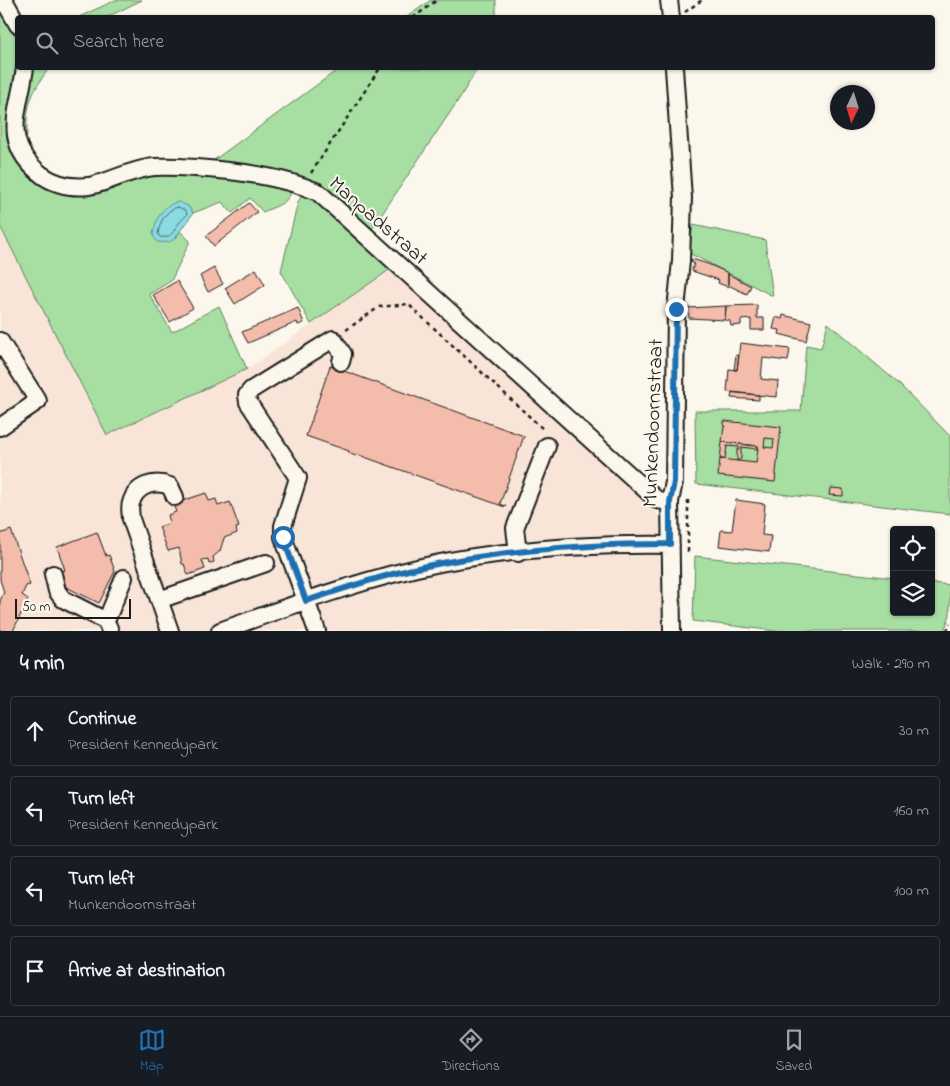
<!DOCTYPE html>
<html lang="en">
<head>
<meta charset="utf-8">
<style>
	body { margin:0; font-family:"Indie Flower",sans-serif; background:#20242c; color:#f1f3f6 }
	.controls { position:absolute; right:15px; bottom:15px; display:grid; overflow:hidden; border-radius:5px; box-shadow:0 1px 4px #0004 }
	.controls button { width:45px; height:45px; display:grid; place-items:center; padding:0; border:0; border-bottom:1px solid #363941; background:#171b24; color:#f1f3f6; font:25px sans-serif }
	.compass { position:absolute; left:830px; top:85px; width:45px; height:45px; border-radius:50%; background:#171b24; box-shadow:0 1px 4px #0004; rotate:184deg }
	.scale { position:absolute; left:15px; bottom:12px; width:116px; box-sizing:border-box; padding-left:5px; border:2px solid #1c1c1c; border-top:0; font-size:14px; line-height:18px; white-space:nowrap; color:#1c1c1c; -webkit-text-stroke:4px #fbf7ec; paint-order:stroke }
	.stop { position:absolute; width:15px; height:15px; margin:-11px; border:4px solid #1f6fb2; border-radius:50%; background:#fff }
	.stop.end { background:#1f6fb2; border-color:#fff; box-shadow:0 1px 5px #0008 }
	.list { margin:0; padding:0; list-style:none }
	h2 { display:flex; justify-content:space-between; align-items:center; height:65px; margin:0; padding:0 20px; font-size:21px }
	h2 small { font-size:16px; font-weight:400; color:#9ea1a6 }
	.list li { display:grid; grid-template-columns:32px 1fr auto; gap:15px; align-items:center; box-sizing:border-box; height:70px; margin:0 10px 10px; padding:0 10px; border:1px solid #363941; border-radius:5px }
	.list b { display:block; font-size:19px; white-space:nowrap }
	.list p { margin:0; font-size:16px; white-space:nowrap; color:#9ea1a6 }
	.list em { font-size:16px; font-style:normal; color:#9ea1a6 }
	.icon { flex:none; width:28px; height:28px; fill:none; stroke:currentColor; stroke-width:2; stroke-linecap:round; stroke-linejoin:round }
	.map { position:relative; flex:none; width:950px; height:631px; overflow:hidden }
	.search { position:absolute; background:#171b24; box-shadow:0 1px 4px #0004; left:15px; right:15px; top:15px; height:55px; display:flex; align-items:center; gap:12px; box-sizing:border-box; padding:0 18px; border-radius:5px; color:#9ea1a6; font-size:19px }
	.sheet { height:385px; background:#171b24 }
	nav { display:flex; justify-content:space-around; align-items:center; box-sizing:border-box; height:70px; border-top:1px solid #363941; background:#171b24; font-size:14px; color:#9ea1a6 }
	nav a { display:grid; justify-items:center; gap:2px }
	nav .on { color:#1f6fb2 }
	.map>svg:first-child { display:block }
	.built { fill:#f9e5d8 }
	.green { fill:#a7dfa3; stroke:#627e60 }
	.water { fill:#8adce2; stroke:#5e8f93 }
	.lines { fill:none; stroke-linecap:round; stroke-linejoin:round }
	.shore { stroke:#48696b; stroke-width:1 }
	.building { fill:#f4bcab; stroke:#1c1c1c; fill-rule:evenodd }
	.minor-casing { stroke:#1c1c1c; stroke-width:20 }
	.path { stroke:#1c1c1c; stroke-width:2.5; stroke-dasharray:4 4; stroke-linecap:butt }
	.minor { stroke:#fbf7ec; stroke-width:16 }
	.route { stroke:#1f6fb2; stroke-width:6 }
	.labels { text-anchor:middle; stroke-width:4; stroke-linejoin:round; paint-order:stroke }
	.street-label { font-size:21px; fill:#1c1c1c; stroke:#fbf7ec }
</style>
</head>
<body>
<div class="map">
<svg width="950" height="631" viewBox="0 0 950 631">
	<rect width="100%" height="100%" fill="#fbf7ec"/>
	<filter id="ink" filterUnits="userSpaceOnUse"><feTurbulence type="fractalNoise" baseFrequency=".02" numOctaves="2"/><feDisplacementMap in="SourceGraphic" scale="10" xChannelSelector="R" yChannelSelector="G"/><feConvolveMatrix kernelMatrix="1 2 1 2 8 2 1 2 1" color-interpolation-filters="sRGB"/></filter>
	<g filter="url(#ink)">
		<path class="built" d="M0,226L108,434L247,369L395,266L662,519V631H0Z"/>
		<path class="green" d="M116,0H142L107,17H79Z
			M431,0H496V17H407Z
			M0,4C6,14 16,26 18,38C22,67 14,99 11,128L58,189C96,182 136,172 175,171C213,171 251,181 288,187L291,192C288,204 273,207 263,212L250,198L232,213L222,202L193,213L188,206L176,238L180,231L190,241L171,281L149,294L172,332L219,306L247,369L107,435L0,226Z
			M30,68H49C31,94 26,103 27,136H22L21,113Z
			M340,68H478L459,99L372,229L324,186L292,177L210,163Z
			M304,192L314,196L395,266L311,324L281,271L298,202Z
			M693,225L765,240L773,296L689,253Z
			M828,323L899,384L950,436V514L696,484L695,411H801L806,345L821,348Z
			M695,556L894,578V612H931V583L950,585V615L944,631H776L693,621Z"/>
		<path class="water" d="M178,202L188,206L193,213C190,219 186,222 183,227C174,239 174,244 157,242L153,235C156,219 161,206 178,202Z"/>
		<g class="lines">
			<path class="shore" d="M178,207L185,210L187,214C185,218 182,219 179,223C173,231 172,239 160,237L158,234C160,222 165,210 178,207Z"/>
		</g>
		<path class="building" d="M249,203L257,212L214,246L206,236Z
			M692,259L708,264L728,273V287L718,283L719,280L692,271L694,263L691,262Z
			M214,268L223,284L208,292L200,276Z
			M256,269L265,285L235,304L225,288Z
			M728,274L751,286L747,294L728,285Z
			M177,281L193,308L170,322L153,295Z
			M757,305V318H764V330H751V319L741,320V325L731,326L730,321L725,320L726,306Z
			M726,306L725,320L689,318L688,308Z
			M298,308L304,323L298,325L297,322L248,343L242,332Z
			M783,315L811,322L806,341L779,334L780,330L773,329L776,317L782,319Z
			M740,343L790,349L788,361L763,358L761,379L778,381L777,397L727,392L729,369L737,370Z
			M736,355H739L737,370H734Z
			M330,366L524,436L500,504L506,506L505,507L356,454L355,456L349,453V451L306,436Z
			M732,392L759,395V400L731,398Z
			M724,421L781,427L775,482L718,476L720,459L756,463L758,449V446L722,442L724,426H726L724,424ZM765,438L774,439L773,448L764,447Z
			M722,442L758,446V449L741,447V459L737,461V450H739V447L727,446L725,459H720Z
			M830,488L843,489V496L829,495Z
			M206,493L209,501L216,499L218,506L230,502L239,527L236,528L237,533L224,538L220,551L213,557L214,562L209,564L208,559L202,560L205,569L188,575L184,564H182L179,548L168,551L159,527L170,523L168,515L176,512L173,504Z
			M736,500L765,504L762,535L771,536L769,552L719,546L721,530L732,531Z
			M11,530L30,585L26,586L22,595L28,599L13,631H0V601L4,592L0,580V534Z
			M97,532L106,556L109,555L115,571L99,603L66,587L61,571L65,570L57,547Z"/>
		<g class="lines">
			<defs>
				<path id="minor" d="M4,0L18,25
					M669,0L671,18
					M25,68C19,111 0,143 42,175C56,185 71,188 89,186C111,182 131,169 154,167C168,166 182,167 196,168C237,171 280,176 318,192L657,500L670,502
					M0,341L38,401L0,427
					M518,553L515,528L547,446
					M53,574L57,591L63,599L106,621L110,631
					M159,600L266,563
					M106,621L124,578
					M170,631L131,519C131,514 129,508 131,503C136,485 154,480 170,486L175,497
					M220,631C293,605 365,578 440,563C512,549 597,544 671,545
					M317,631L283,537V526L298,478L248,402L247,395L251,390L333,339L343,354L341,362
					M672,631L670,502L674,482L676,309L681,261L683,198L674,68"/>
			</defs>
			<use href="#minor" class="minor-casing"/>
			<path class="path" d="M685,12L702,0
				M413,18L437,0
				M311,173L380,68
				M346,330L379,307L408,304L544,430
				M688,500V552
				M947,631L950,623"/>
			<use href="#minor" class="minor"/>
		</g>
	</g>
	<g class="lines" filter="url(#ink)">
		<path class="route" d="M283,537L306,601C351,586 396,571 442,563C517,549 595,544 670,544V502L674,482L676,309"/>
	</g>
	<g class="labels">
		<g class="street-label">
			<text transform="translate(379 220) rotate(41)" y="7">Manpadstraat</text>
			<text transform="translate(652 423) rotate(-88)" y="7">Munkendoornstraat</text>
		</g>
	</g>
</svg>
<div class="controls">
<button><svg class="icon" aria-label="locate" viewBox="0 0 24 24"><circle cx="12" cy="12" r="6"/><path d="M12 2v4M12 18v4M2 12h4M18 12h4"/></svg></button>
<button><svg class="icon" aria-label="layers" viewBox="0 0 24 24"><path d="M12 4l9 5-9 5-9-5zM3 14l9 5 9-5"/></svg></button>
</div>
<svg class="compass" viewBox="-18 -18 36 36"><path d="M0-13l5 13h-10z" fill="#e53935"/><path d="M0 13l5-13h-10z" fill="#9ea1a6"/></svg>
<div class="scale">50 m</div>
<div class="stop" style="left:283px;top:537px"></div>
<div class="stop end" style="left:676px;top:309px"></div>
<div class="search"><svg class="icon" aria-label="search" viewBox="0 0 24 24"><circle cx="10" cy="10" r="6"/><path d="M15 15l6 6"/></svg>Search here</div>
</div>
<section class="sheet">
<h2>4 min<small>Walk · 290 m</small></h2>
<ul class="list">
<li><svg class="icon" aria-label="ahead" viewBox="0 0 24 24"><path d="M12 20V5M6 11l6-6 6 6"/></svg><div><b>Continue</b><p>President Kennedypark</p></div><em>30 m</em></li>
<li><svg class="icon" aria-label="left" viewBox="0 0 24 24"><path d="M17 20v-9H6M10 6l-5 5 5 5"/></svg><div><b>Turn left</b><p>President Kennedypark</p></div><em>160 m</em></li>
<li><svg class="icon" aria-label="left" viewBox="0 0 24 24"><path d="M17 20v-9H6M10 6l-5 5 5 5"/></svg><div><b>Turn left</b><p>Munkendoornstraat</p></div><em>100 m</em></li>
<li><svg class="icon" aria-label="arrive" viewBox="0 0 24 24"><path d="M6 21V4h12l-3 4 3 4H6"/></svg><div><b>Arrive at destination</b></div></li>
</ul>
</section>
<nav>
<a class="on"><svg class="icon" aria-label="map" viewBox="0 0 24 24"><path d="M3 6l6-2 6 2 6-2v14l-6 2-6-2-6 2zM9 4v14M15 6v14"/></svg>Map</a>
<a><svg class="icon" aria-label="directions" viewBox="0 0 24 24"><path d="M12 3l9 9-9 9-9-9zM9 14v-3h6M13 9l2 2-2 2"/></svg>Directions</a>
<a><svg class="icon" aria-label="saved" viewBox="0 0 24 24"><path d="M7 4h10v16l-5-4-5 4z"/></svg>Saved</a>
</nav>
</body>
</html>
